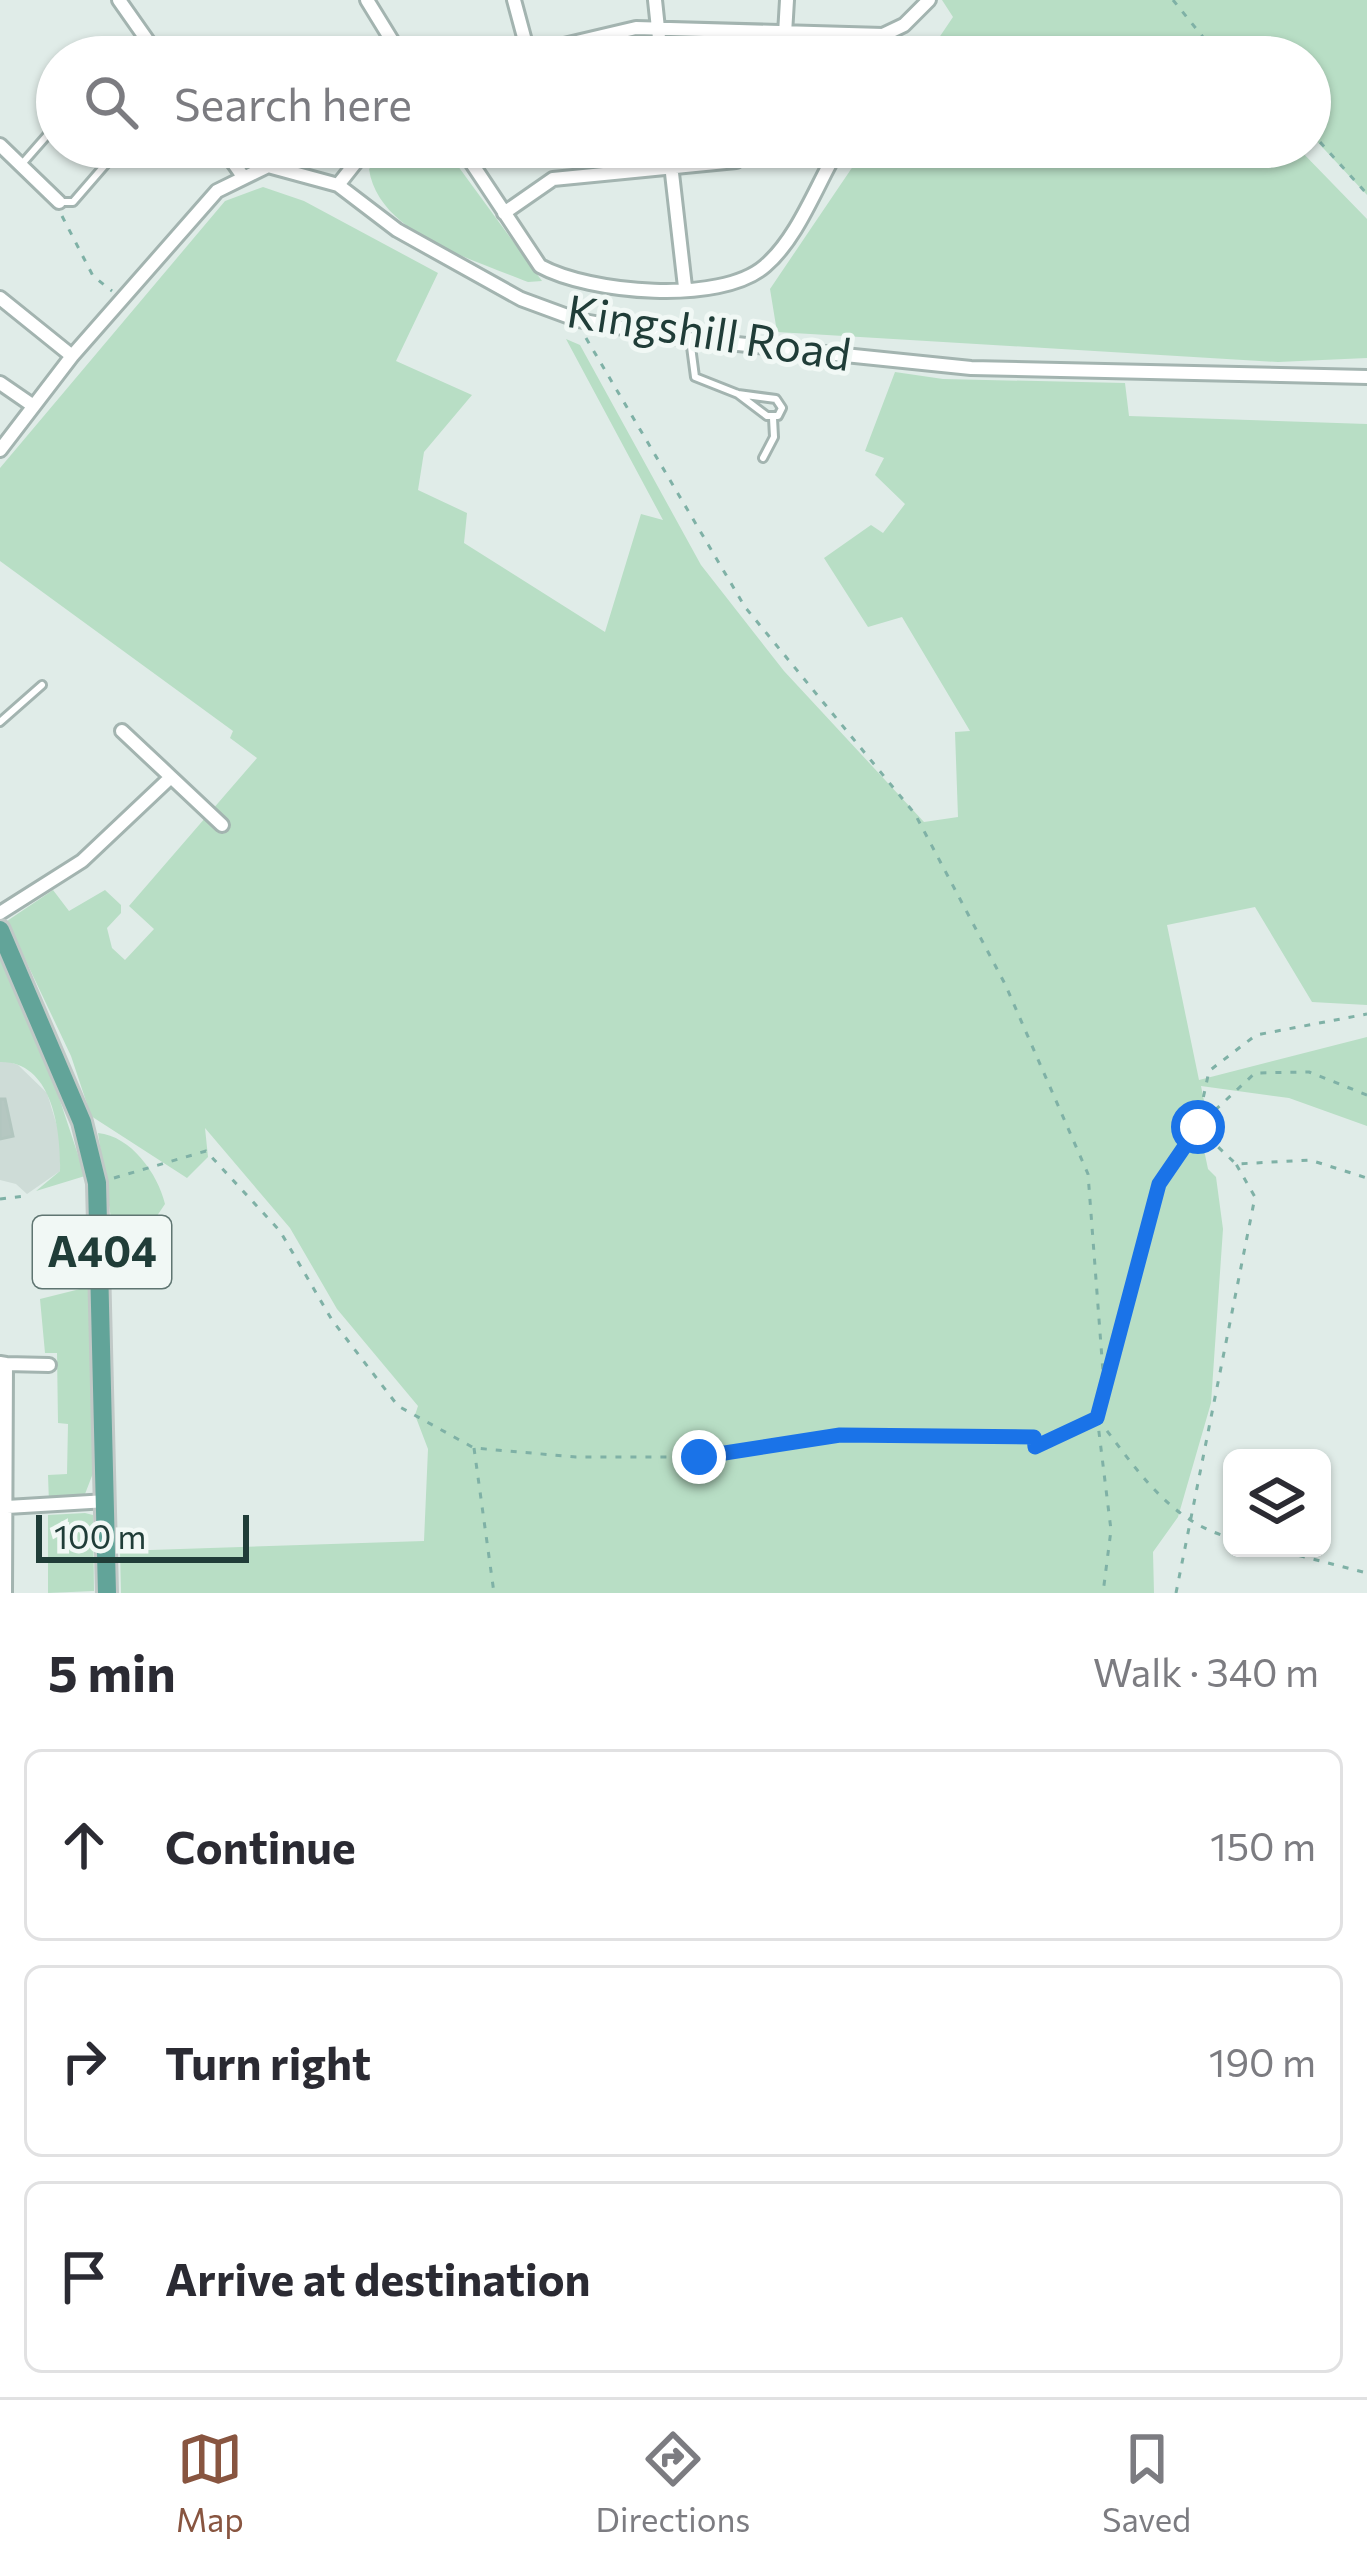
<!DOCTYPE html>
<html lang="en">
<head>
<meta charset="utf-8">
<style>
	body { margin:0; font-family:Commissioner,sans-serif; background:#f7f7f7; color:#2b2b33 }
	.controls { position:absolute; right:36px; bottom:36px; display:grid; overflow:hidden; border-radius:18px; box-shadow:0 3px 9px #0004 }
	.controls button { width:108px; height:108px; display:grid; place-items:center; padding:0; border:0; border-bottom:3px solid #e1e1e2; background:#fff; color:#2b2b33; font:60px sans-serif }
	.scale { position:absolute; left:36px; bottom:30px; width:213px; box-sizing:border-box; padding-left:12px; border:6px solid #203d38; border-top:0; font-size:33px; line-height:42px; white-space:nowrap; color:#203d38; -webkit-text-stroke:9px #f1f8f5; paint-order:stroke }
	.stop { position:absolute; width:36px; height:36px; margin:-27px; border:9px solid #1a73e8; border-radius:50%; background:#fff }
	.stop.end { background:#1a73e8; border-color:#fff; box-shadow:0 3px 12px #0008 }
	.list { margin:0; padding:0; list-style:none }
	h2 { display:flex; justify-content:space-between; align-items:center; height:156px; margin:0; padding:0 48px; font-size:51px }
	h2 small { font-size:39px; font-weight:400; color:#7c7c81 }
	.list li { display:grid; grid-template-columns:78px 1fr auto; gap:36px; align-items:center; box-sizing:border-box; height:192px; margin:0 24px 24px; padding:0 24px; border:3px solid #e1e1e2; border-radius:18px }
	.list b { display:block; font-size:45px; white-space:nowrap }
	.list em { font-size:39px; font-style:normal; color:#7c7c81 }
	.icon { flex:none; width:66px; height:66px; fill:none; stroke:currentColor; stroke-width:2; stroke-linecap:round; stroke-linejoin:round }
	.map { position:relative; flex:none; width:1367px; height:1593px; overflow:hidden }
	.search { position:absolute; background:#fff; box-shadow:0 3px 9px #0004; left:36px; right:36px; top:36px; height:132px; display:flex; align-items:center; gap:30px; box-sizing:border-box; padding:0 42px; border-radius:66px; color:#7c7c81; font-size:45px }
	.sheet { height:804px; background:#fff }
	nav { display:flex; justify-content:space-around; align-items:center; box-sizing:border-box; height:168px; border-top:3px solid #e1e1e2; background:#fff; font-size:33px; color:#7c7c81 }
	nav a { display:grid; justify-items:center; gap:6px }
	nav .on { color:#885540 }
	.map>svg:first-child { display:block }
	.built { fill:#cedcd7 }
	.green { fill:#b8dec5 }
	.building { fill:#b5c7c1; stroke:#b2c6bf; stroke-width:3 }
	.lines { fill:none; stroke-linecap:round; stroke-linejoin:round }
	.service-casing { stroke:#a3b4b0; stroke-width:12 }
	.minor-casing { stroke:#a3b4b0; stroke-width:18 }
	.primary-casing { stroke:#c1c9c7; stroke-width:24 }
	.path { stroke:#7fb1a6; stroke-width:3; stroke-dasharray:6 9; stroke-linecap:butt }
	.service { stroke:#fff; stroke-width:6 }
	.minor { stroke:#fff; stroke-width:12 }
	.primary { stroke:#62a499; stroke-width:18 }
	.route { stroke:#1a73e8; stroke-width:15 }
	.labels { text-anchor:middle; stroke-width:10; stroke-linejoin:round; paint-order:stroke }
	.shield { fill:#f1f8f5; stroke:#5f7571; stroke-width:3 }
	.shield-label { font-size:42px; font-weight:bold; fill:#203d38 }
	.street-label { font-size:45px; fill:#203d38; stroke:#f1f8f5 }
</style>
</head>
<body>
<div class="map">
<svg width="1367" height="1593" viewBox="0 0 1367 1593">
	<rect width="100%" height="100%" fill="#e0ece8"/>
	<path class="built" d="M4,1060L18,1065L47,1093L61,1139L60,1171L27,1194L16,1184L0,1180V1062Z"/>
	<path class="green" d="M942,0H1367V195L1310,134V57H926L953,17Z
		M391,147H444L542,281L528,282C475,260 378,234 369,169Z
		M866,147H1297L1367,219V358L1278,362L777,332L770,289Z
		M263,187L304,201L438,273L396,361L472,395L424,452L418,490L467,513L464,543L605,632L641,514L663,520L566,339L580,345L701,565L784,671L924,822L958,817L955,732L970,731L902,617L868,627L824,558L871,525L883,533L905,504L875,475L884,458L865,451L895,372L943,379L1125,383L1129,416L1367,424V1005L1312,1002L1255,907L1167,925L1199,1080L1367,1037V1126L1289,1098L1201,1086L1205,1106L1198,1121L1208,1169L1216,1177L1223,1229L1211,1403L1178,1517L1153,1552L1154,1593H121L120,1551L424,1541L428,1449L415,1415L418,1406L337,1309L290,1228L205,1128L208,1157L187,1178L91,1116L71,1056L7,921L53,890L69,911L105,890L121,905V913L107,928L112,948L125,960L154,929L129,906L257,758L230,738L233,731L0,561V468L225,201Z
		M0,955L43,1049L85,1176L36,1191L60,1171C61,1132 53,1061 0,1062Z
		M98,1133C131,1136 158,1174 165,1204L132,1253L116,1251Z
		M92,1286L95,1468L85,1494L49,1503L48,1475L67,1474L68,1424L58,1423L57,1353H45L40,1299Z
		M85,1513L93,1515L94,1591L48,1593V1515Z"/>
	<path class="building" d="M0,1099H5L13,1136L0,1139Z"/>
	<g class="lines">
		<defs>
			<path id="service" d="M21,165L57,124
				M59,202H73L112,157
				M690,339L695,377L738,394L776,399L782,408L778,416H767L738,394
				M763,458L774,437L773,418
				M0,722L42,685"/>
			<path id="minor" d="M119,0L159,57
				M367,0L402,57
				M514,0L528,52
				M655,0L661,57
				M785,34L787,0
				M839,34L845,57
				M513,57L636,28L883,35L904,25L929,0
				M0,145L59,202
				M222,147L242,175
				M461,147L540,266C589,293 720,305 765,266C798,238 817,184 839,147
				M669,147L685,287
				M338,185L368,147
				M504,213L553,179L736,161L744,147
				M0,298L72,356
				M0,383L32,405
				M0,450L72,356L217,191L268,166L338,185L397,230L521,299L578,320L679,338L971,368L1367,377
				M122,731L171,777
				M0,913L82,861L171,777L222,825
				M0,1363L6,1364L5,1593
				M6,1364L49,1365
				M7,1507L107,1501"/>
			<path id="primary" d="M0,930L82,1122L97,1183L107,1593"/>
		</defs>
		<use href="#service" class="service-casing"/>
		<use href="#minor" class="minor-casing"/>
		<use href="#primary" class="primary-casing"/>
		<path class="path" d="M1173,0L1219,57
			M1310,131L1367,194
			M62,216L93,276L112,291
			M586,338L745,607L915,814L1005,984L1088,1174L1103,1372L1098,1407
			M1367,1095L1309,1072L1255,1073L1197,1127L1236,1164L1310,1160L1367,1178
			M114,1178L206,1151L280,1231L332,1320L398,1406L474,1448L576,1457H699L840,1435L1034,1437L1035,1447L1097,1418L1159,1184L1197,1127L1209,1071L1256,1035L1367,1014
			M0,1199L26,1196
			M1097,1416L1111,1530L1103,1593
			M1098,1419C1135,1467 1170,1523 1232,1538
			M474,1448L494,1593
			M1270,1548L1367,1573
			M1176,1593L1255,1197L1236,1164"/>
		<use href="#service" class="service"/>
		<use href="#minor" class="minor"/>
		<use href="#primary" class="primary"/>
	</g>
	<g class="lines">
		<path class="route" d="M699,1457L840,1435L1034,1437L1035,1447L1097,1418L1159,1184L1198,1127"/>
	</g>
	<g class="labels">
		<rect class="shield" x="33" y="1216" width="138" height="72" rx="9"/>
		<g class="shield-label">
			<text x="102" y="1267">A404</text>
		</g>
		<g class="street-label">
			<text transform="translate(709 333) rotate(9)" y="16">Kingshill Road</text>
		</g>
	</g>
</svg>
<div class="controls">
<button><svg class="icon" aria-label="layers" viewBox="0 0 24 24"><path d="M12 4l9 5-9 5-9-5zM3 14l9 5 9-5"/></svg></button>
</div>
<div class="scale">100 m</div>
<div class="stop" style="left:1198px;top:1127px"></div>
<div class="stop end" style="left:699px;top:1457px"></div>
<div class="search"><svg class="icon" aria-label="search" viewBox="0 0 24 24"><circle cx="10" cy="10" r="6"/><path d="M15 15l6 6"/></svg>Search here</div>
</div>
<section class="sheet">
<h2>5 min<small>Walk · 340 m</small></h2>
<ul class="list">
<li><svg class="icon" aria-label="ahead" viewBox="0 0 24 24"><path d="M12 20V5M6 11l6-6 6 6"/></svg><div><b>Continue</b></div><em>150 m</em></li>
<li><svg class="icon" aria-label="right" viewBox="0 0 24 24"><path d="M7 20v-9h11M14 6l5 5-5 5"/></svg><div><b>Turn right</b></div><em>190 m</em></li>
<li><svg class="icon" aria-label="arrive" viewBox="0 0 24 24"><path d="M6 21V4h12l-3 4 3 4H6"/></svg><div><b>Arrive at destination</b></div></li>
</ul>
</section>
<nav>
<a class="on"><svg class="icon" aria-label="map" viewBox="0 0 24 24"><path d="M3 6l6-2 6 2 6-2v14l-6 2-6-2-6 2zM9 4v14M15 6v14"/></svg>Map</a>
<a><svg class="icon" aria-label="directions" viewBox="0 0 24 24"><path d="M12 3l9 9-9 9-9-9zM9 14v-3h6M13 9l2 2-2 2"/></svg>Directions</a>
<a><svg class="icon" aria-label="saved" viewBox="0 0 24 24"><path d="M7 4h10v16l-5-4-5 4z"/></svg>Saved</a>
</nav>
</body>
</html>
